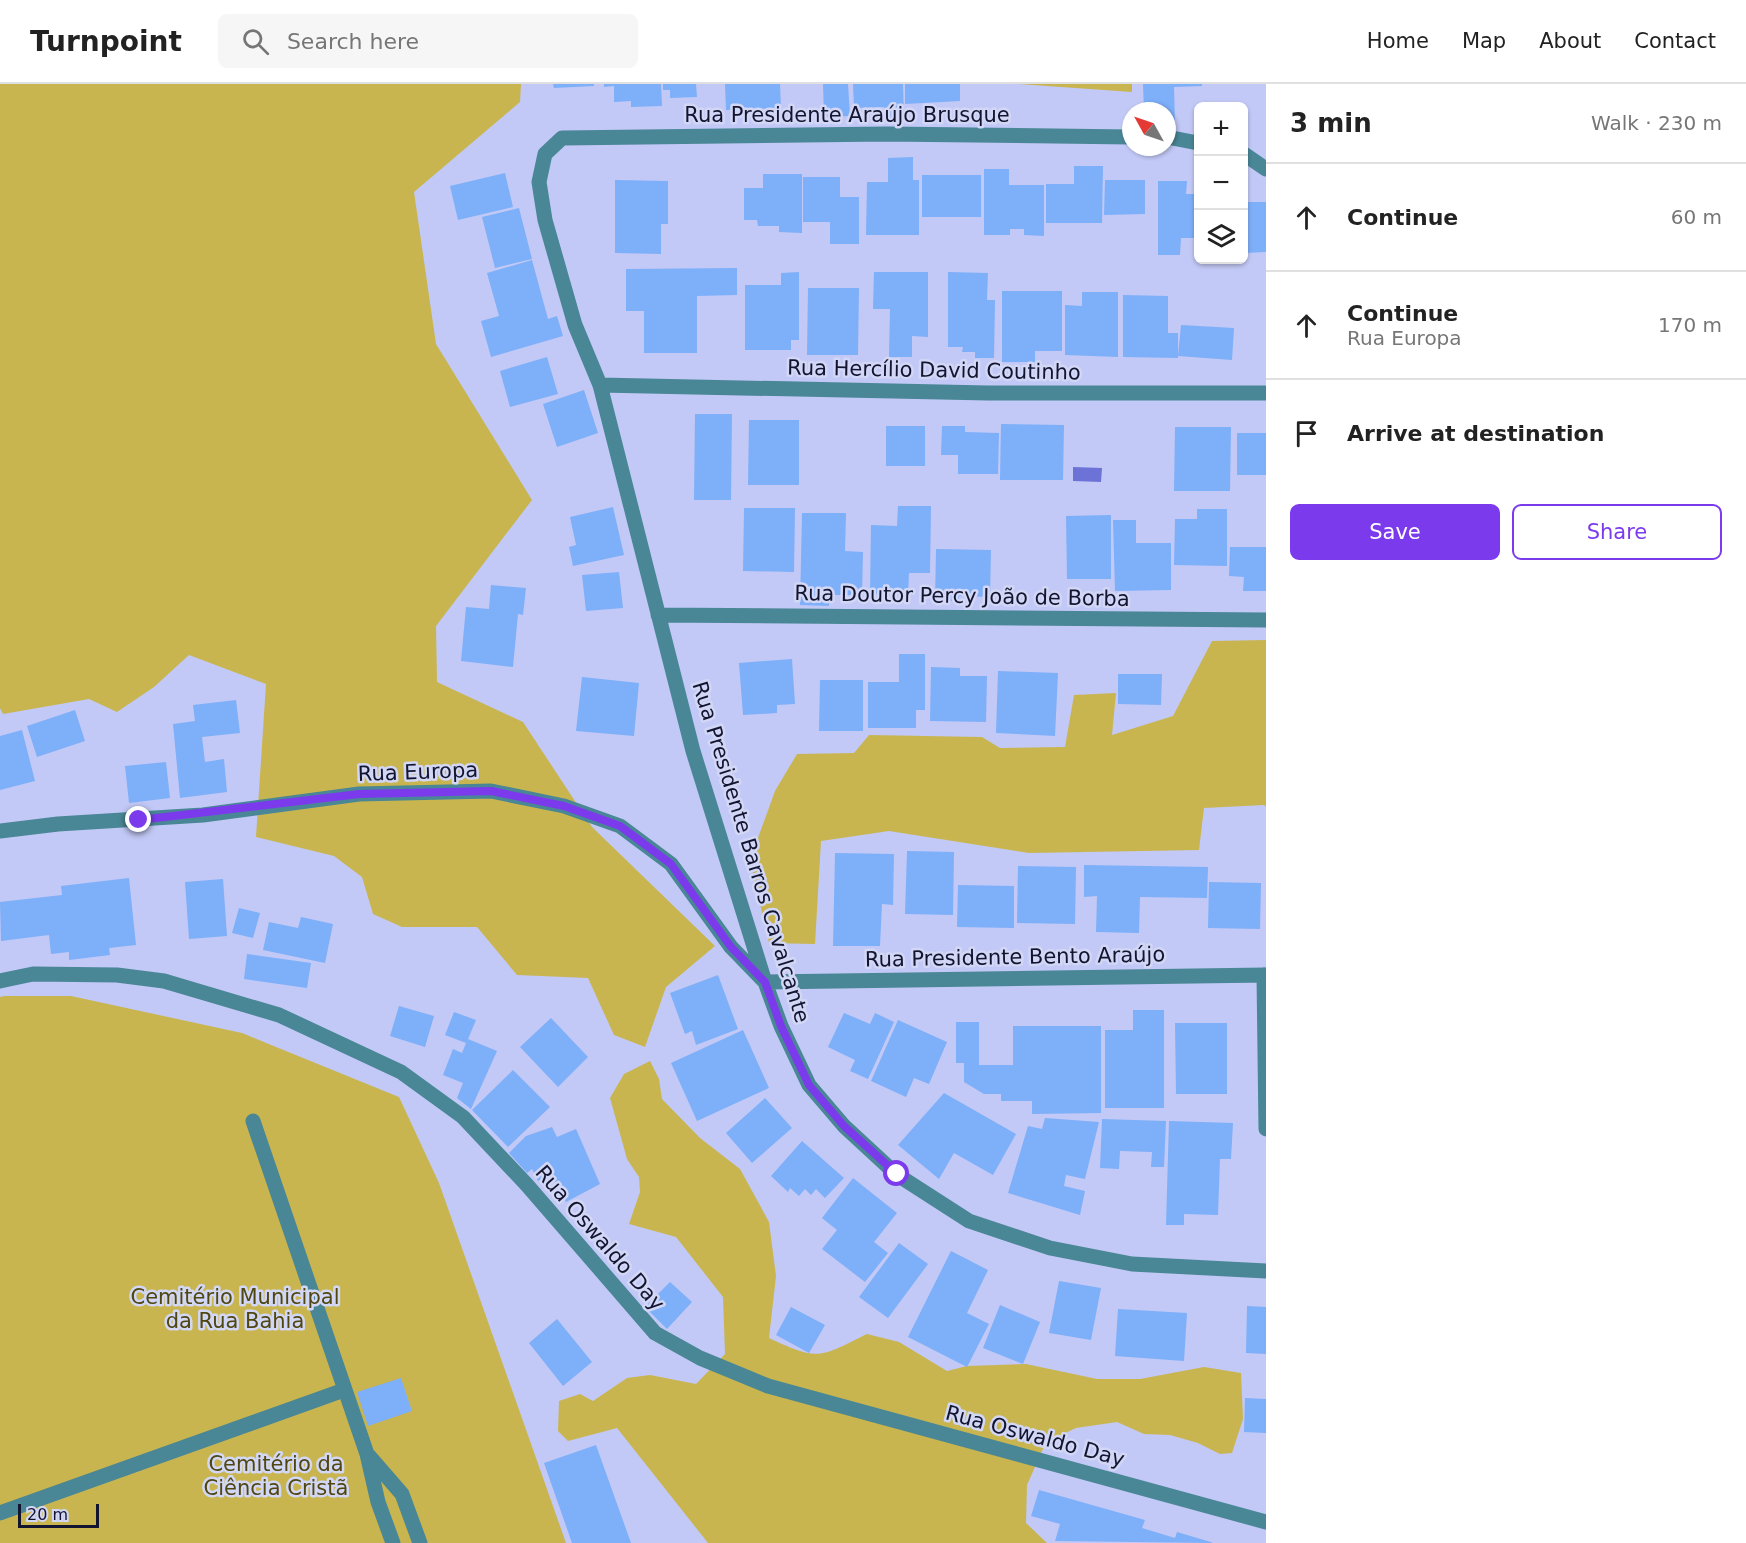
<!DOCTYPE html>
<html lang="en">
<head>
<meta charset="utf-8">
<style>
	body { margin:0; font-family:"DejaVu Sans",sans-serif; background:#f6f6f6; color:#222 }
	.controls { position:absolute; right:18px; top:18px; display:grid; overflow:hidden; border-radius:9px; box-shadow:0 2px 4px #0004 }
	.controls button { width:54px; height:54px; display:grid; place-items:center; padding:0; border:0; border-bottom:2px solid #e0e0e0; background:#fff; color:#222; font:30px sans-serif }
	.compass { position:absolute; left:1122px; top:18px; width:54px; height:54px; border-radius:50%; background:#fff; box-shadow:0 2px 4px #0004; rotate:310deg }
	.scale { position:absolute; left:18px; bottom:15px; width:81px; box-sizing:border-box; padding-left:6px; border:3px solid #131530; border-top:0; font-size:16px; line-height:21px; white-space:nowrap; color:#131530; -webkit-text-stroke:4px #d2d7f5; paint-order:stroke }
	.stop { position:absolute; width:18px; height:18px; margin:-14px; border:4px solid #7c3aed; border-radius:50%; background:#fff }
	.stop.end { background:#7c3aed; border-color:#fff; box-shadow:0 2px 6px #0008 }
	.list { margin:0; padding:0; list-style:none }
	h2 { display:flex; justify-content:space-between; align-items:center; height:78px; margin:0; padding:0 24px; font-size:26px }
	h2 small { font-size:20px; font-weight:400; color:#767676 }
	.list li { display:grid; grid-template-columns:39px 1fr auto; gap:18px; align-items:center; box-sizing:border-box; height:108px; padding:0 24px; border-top:2px solid #e0e0e0 }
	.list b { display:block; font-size:22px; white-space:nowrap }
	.list p { margin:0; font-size:20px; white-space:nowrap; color:#767676 }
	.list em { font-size:20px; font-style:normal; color:#767676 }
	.actions { display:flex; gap:12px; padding:18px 24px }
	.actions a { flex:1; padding:14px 0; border:2px solid #7c3aed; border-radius:9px; text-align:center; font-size:21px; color:#7c3aed }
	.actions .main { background:#7c3aed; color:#fff }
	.icon { flex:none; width:33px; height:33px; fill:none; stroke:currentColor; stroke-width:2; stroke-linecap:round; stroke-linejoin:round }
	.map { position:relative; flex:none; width:1266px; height:1459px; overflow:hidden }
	header { display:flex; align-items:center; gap:36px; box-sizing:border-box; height:84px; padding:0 30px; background:#fff; border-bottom:2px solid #e0e0e0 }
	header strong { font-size:28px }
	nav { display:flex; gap:33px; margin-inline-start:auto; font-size:21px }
	.search { width:420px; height:54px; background:#f6f6f6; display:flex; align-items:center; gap:15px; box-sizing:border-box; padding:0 21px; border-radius:9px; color:#767676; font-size:22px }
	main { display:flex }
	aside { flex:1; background:#fff }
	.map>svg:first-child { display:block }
	.green { fill:#c9b54f }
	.water { fill:#6c72d6 }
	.building { fill:#7eaff9 }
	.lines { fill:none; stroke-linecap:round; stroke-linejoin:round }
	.minor { stroke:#498696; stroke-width:15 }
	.route { stroke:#7c3aed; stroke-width:8 }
	.labels { text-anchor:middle; stroke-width:5; stroke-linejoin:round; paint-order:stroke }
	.street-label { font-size:21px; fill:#131530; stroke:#d2d7f5 }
	.park-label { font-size:21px; fill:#504610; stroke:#d2d7f5 }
</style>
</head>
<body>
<header>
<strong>Turnpoint</strong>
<div class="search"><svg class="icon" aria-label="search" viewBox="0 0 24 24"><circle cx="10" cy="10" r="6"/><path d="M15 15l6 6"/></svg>Search here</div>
<nav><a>Home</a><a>Map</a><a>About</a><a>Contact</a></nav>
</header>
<main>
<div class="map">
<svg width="1266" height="1459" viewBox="0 0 1266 1459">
	<rect width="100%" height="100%" fill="#c2c9f6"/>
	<path class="green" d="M0,0H521L520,18L414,108L436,260L532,416L436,542L437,598L523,638L592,743L715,862L666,903L645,963L614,951L588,894L517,891L477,843H402L373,830L362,793L334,772L256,753L266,600L189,571L154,603L117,628L89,615L3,630L0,624Z
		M1019,0H1132V8Z
		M1266,556V723L1264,721L1204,724L1199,766L1029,769L889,747L821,757L815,860L769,859L750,776L775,707L797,670L854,669L869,651L982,653L1000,664L1065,663L1074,611L1116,609L1112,651L1173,632L1212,557Z
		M4,912H71L242,949L399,1013L439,1099L566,1459H0V913Z
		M650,977L659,995L662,1015L700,1054L740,1085L769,1138L776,1192L769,1254C818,1277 819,1274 867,1250L899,1258L947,1287L967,1282L1026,1280L1097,1295H1140L1204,1283L1241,1289L1243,1335L1232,1369L1220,1370L1198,1359L1170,1351L1144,1350L1117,1338L1076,1344L1046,1358L1027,1401L1026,1439L1047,1459H708L617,1344L568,1357L558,1347L559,1317L580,1310L593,1317L627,1294L650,1291L696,1300L725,1270L723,1213L676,1153L629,1140L640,1108L639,1093L627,1075L610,1014L624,990Z"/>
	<path class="water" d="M1073,383L1102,384L1101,398L1073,397Z"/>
	<path class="building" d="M553,0H594V2L554,4Z
		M604,0H661L662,22L631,23V17L614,18V2L604,3Z
		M663,0H696L697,13L670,14V6H663Z
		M725,0H780L781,24L726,26Z
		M823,0H848L850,32L824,33Z
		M853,0H903L904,35L885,36L884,23L854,24Z
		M905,0H960V17L905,20Z
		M1143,0H1202V2L1174,3L1175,38H1167V27H1144Z
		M913,73V96H919V151H866L867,98H888V74Z
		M1074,82H1103L1102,139H1046V100H1074Z
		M984,85H1009V101H1044V152L1024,151V145H1010V151H984Z
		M505,89L513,123L458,136L450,102Z
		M763,90H802V149L779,148V142H758L757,136H744V104H763Z
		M922,91H981V133H922Z
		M803,93H840V113H859V160H830V138H803Z
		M615,96L668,97V140H661V170L615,169Z
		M1105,96H1145V130L1104,131Z
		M1158,97H1187L1186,110H1198V154H1181L1180,171H1158Z
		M1244,118H1266V168L1244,169Z
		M519,124L532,175L495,184L482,133Z
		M532,176L548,235L557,232L563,252L491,273L481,237L499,232L487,189Z
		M737,184V211L697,212V269H644V227H626V185Z
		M799,188V256H791V266H745V201H781V189Z
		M874,188H928V253L912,252V273H889L890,225H873Z
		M948,188L988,189L987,216H995L994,274H975V268H962L963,263H948Z
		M808,204H859L858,271H807Z
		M1002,207H1062V267H1035V278H1002Z
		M1082,208H1118V273L1065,271V221L1082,222Z
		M1123,211L1168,212V249H1178V274L1123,273Z
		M1181,241L1234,244L1232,276L1178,272Z
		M547,273L558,310L510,323L500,287Z
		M584,306L598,349L557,363L543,320Z
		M695,330H732L731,416H694Z
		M749,336H799V401H748Z
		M1001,340L1064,341L1063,396H1000Z
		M886,342H925V382H886Z
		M942,342H965V348L999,349L998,390H958V371H941Z
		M1175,343H1231L1230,407H1174Z
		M1237,349H1266V391H1237Z
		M898,422H931L930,489H909L908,511L870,510L871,441L897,442Z
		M613,423L624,471L573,482L569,463L576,461L570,433Z
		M744,424H795L794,488L743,487Z
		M1197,425H1227V482L1174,481L1175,435H1197Z
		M802,429H846L845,467L863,468L862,511H829V522L800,521Z
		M1111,431V495H1067L1066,432Z
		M1113,436H1136V459H1171V506L1115,507Z
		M1230,463H1266V507H1243L1244,493L1229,492Z
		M936,465L991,466L990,513L959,512V517H935Z
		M619,488L623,524L586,527L582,491Z
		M491,501L526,504L523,531L518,530L513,583L461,577L466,523L489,525Z
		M899,570H925V626H916V644H868V598H899Z
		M792,575L795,620L777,621V629L743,631L739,579Z
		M931,583L960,584V592H987L986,638L930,637Z
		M998,587L1058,589L1055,652L996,649Z
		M1118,590H1162L1161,621L1118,620Z
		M582,593L639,599L634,652L576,647Z
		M820,596H863V647H819Z
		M236,616L240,649L202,653L205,678L224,675L227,708L180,714L173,640L195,637L193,621Z
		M75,626L85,657L37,673L27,642Z
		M22,646L35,697L0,706V652Z
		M166,678L170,714L129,719L125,682Z
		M907,767L954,768L953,831L905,830Z
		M835,769L894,770L893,821L882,820L880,862H833Z
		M1084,781L1208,783L1207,814L1140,813L1139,849L1096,848L1097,812L1084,813Z
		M1018,782L1076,783L1075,840L1017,839Z
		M129,794L136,861L109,864L110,871L69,876V868L51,870L49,851L1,857L0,818L62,811L61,802Z
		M223,795L227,852L189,855L185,798Z
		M1209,798L1261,799L1260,845L1208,844Z
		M958,801L1014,802V844L957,843Z
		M239,824L260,829L253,854L232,849Z
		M301,833L333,840L325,879L263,866L269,838L298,844Z
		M247,870L311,879L307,904L244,895Z
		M718,891L738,945L696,961L692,947L685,950L670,909Z
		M399,922L434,932L425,963L390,952Z
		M1133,926H1164V1024H1105V946H1133Z
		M454,928L476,936L468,955L497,967L471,1025L457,1014L463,999L443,991L453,965L462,969L466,959L445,951Z
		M844,929L870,940L875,929L894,938L868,995L850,987L855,976L828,963Z
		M551,934L588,973L558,1003L520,963Z
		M898,936L947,958L929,1000L914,994L906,1013L871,997Z
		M956,938H979V981H1013V942H1101V1029L1032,1030V1017H1001V1010H984L964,998V979H956Z
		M1175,939H1227V1010H1176Z
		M743,946L769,1004L697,1037L671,979Z
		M513,986L550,1023L508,1063L472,1026Z
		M944,1009L1016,1050L993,1091L954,1069L939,1095L898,1061Z
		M765,1014L792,1044L752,1079L726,1049Z
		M1045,1034L1099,1038L1085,1095L1066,1091L1064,1102L1085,1107L1080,1131L1008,1109L1028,1042L1042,1045Z
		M1102,1035L1166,1037L1164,1083H1151L1152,1068L1120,1067L1119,1085L1100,1084Z
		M1169,1037L1233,1039L1231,1075H1220L1218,1131L1184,1130V1141H1166Z
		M552,1043L557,1053L576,1045L600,1100L566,1118L551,1090L538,1097L532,1085L527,1089L509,1069L526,1052Z
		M802,1057L844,1094L825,1114L816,1105L811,1111L805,1105L799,1112L790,1104L788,1108L771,1092Z
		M853,1094L897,1129L874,1158L888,1169L865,1198L822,1165L837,1146L822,1134Z
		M899,1159L928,1180L888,1234L859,1213Z
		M951,1167L988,1186L967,1229L989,1240L967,1283L908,1253Z
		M1059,1197L1101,1204L1091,1256L1049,1249Z
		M670,1198L692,1218L667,1245L645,1223Z
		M1000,1221L1040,1238L1023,1280L983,1264Z
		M1247,1222L1266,1223V1270L1246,1269Z
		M791,1223L825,1241L809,1269L776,1251Z
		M1118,1225L1187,1229L1184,1277L1115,1272Z
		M557,1235L592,1278L563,1302L529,1259Z
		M401,1294L412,1327L368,1342L357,1308Z
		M1245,1314L1266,1315V1349L1244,1348Z
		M596,1361L631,1459H572L544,1379Z
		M1039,1406L1145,1436L1142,1444L1175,1454L1177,1448L1214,1459L1055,1457L1060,1440L1031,1432Z"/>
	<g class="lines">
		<path class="minor" d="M1131,53L886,50L562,54L545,70L539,98L545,136L575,241L600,301L693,667L765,898L781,942L809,1001L844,1042L896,1090L969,1137L1050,1164L1132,1180L1266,1187
			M1167,53L1198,59
			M1244,70L1266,85
			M600,301L988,309H1266
			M658,531L1266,536
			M0,747L58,740L203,731L359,710L491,707L564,722L620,742L671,780L731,863L763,896
			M1264,891L1266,1045
			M0,897L33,890L117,891L164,897L279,931L401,988L463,1033L527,1101L655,1249L700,1274L768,1302L1266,1438
			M765,898L1266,891
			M253,1037L367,1370L378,1418L393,1459
			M369,1372L402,1410L420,1459
			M0,1429L344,1306"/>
	</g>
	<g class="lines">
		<path class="route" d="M139,736L359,710L491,707L564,722L620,742L671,780L731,863L765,898L781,942L809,1001L844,1042L897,1090"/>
	</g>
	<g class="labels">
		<g class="street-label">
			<text x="847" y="38">Rua Presidente Araújo Brusque</text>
			<text transform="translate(934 286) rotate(1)" y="7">Rua Hercílio David Coutinho</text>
			<text transform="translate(962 512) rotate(1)" y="7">Rua Doutor Percy João de Borba</text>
			<text transform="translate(418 688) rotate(-2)" y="7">Rua Europa</text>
			<text transform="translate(751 768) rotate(73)" y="7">Rua Presidente Barros Cavalcante</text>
			<text transform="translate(1015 873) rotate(-1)" y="7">Rua Presidente Bento Araújo</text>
			<text transform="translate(600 1154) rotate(49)" y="7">Rua Oswaldo Day</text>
			<text transform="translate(1035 1352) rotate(15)" y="7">Rua Oswaldo Day</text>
		</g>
		<g class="park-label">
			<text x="235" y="1220">Cemitério Municipal<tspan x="235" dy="24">da Rua Bahia</tspan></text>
			<text x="276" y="1387">Cemitério da<tspan x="276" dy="24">Ciência Cristã</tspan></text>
		</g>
	</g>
</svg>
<div class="controls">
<button>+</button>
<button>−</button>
<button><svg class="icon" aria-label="layers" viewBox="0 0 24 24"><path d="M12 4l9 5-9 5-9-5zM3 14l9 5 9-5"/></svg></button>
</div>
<svg class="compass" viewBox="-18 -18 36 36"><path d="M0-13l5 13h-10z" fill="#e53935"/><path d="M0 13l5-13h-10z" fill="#767676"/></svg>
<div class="scale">20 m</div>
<div class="stop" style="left:897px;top:1090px"></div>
<div class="stop end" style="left:139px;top:736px"></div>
</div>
<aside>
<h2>3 min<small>Walk · 230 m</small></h2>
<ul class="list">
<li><svg class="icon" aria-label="ahead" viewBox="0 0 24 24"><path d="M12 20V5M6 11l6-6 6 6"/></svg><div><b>Continue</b></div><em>60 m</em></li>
<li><svg class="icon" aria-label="ahead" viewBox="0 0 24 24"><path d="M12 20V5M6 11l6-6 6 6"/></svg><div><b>Continue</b><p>Rua Europa</p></div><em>170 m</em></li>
<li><svg class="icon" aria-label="arrive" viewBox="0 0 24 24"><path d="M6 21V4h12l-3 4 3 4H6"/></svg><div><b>Arrive at destination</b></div></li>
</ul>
<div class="actions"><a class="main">Save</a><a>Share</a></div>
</aside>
</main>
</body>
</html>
